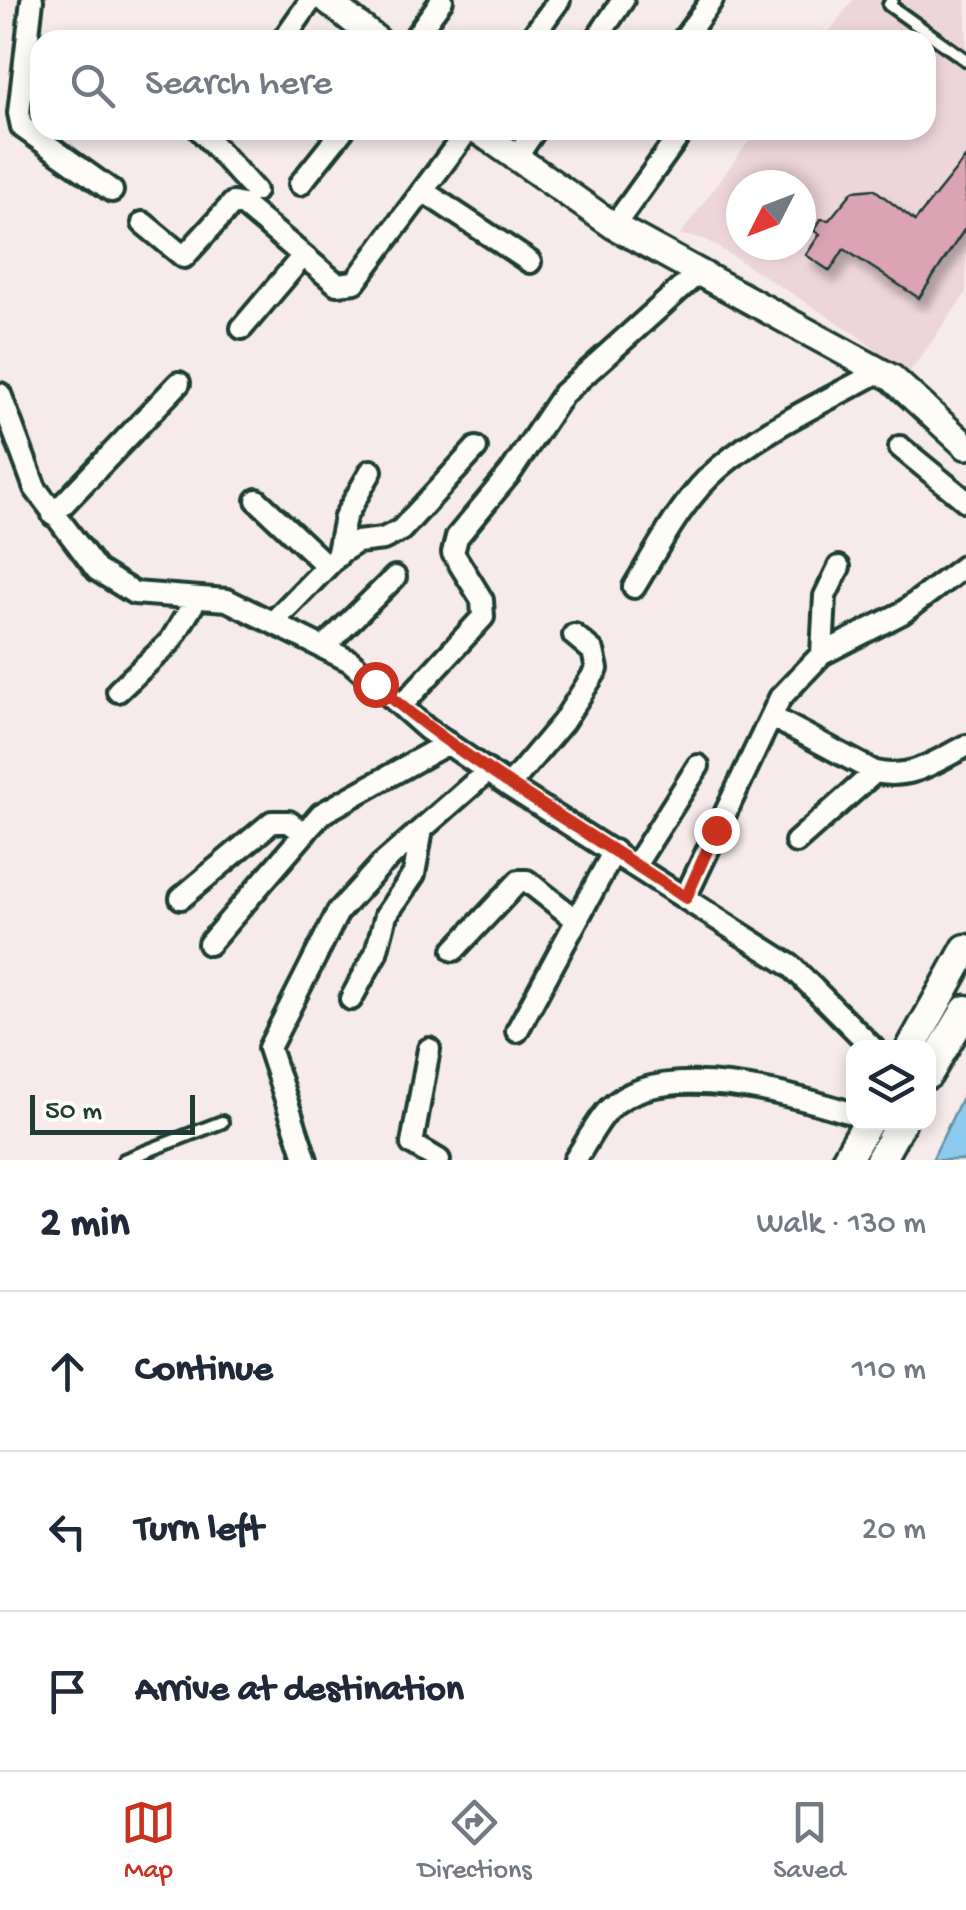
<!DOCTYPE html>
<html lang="en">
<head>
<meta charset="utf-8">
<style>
	body { margin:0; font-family:"Gochi Hand",sans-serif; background:#f6f6f7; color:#1f2937 }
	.controls { position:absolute; right:30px; bottom:30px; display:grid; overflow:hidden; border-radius:20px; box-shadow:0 5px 15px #0003 }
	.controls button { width:90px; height:90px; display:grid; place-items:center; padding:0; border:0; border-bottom:2px solid #e0e1e3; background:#fff; color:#1f2937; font:50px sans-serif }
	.compass { position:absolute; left:726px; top:170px; width:90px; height:90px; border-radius:50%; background:#fff; box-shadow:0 5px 15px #0003; rotate:228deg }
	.scale { position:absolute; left:30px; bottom:25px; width:165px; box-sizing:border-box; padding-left:10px; border:5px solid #1f3d34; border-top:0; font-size:28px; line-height:35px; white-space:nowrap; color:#1f3d34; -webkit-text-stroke:8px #fdfcf7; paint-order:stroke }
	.stop { position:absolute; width:30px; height:30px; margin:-22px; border:8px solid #c8321e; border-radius:50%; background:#fff }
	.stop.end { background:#c8321e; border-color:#fff; box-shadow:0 2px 10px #0008 }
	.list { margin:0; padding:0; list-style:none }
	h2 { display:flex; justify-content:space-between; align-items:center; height:130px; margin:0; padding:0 40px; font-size:42px }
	h2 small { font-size:32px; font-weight:400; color:#747a83 }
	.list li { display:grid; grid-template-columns:65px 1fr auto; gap:30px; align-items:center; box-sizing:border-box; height:160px; padding:0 40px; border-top:2px solid #e0e1e3 }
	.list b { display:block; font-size:38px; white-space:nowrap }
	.list em { font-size:32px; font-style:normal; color:#747a83 }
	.icon { flex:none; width:55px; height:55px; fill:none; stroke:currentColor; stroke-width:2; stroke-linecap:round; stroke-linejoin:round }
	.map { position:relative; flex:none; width:966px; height:1160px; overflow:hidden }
	.search { position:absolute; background:#fff; box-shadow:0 5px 15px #0003; left:30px; right:30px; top:30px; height:110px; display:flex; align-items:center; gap:25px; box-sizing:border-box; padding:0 35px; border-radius:30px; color:#747a83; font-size:38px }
	.sheet { height:610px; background:#fff }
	nav { display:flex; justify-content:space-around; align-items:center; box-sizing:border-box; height:140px; border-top:2px solid #e0e1e3; background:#fff; font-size:28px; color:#747a83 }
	nav a { display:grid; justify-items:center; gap:5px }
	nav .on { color:#c8321e }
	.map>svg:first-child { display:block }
	.built { fill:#eed5da; fill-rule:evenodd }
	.water { fill:#8ec9ee; stroke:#6291a4; stroke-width:2.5 }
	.building { fill:#dba3b4; stroke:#1f3d34; stroke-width:2.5; filter:url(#shadow) }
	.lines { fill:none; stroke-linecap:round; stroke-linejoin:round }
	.service-casing { stroke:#1f3d34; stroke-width:18 }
	.minor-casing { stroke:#1f3d34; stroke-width:28 }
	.tertiary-casing { stroke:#1f3d34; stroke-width:32 }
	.secondary-casing { stroke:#1f3d34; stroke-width:35 }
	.service { stroke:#fdfcf7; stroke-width:10 }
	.minor { stroke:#fdfcf7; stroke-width:20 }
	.tertiary { stroke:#fdfcf7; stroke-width:25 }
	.secondary { stroke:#fdfcf7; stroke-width:28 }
	.route { stroke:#c8321e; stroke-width:12 }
</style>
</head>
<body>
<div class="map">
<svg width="966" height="1160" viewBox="0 0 966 1160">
	<defs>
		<filter id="shadow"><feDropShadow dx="6" dy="11" stdDeviation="5" flood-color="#0004"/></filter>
	</defs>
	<rect width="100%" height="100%" fill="#f6eaea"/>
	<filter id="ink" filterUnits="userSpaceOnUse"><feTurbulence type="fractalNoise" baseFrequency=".01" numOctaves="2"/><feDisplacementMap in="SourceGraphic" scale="20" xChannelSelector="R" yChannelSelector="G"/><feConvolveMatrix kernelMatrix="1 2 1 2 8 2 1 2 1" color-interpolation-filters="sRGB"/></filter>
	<g filter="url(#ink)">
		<path class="built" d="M853,0H966V293L907,376L853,332L705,239L680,235L757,130H926V40H823ZM741,185H801V245H741Z"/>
		<path class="water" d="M966,1089V1160H932Z"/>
		<path class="building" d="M966,157V227L919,298L844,249L830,271L806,255L820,234L814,231L821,219L829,220L853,191L874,189L915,221Z"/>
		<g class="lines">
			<defs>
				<path id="service" d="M892,0L889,5L966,60
					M124,1160L222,1122"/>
				<path id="minor" d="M32,0L19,113L22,127L112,191
					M283,40L311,0
					M413,40L442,0
					M530,40L559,0
					M596,40L623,0
					M683,40L712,0
					M200,130L255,191
					M515,159L535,130
					M300,184L343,130
					M423,191L530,262
					M143,223L184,257L233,203L243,205L337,284L355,282L468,130
					M614,226L683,130
					M242,328L303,256
					M0,394L35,488L97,570L134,593L227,600L350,661L427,729L509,786L791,966L873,1048
					M900,447L966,501
					M257,500L327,566
					M53,515L179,383
					M337,557L345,517L371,471
					M634,587C659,546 683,498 720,467C767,427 827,401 880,371
					M274,621L341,552L357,542L383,539L401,530L476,448
					M324,647L395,577
					M822,654L825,596L839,567
					M118,691L170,642L197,598
					M401,706L483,617L482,600L453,553L457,537L510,473L563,394L700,271
					M772,717L875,772C911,780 934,762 966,746
					M509,786L563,722L597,669L593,651L574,635
					M796,842L875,772
					M636,864L698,766
					M181,898L272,822H289L303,833
					M685,898L780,698L822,654L902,613L966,565
					M209,944L321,814L448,743
					M454,950L519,881H527L574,918
					M351,999L376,953L386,915L414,874L422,829
					M517,1031L614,851
					M429,1049L412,1144L439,1160
					M306,1160L269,1048L338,912L381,865L488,771
					M575,1160C586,1144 596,1123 609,1109C660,1057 794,1095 854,1114"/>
				<path id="tertiary" d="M327,0L377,40
					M477,130L614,226L892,378L966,446"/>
				<path id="secondary" d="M911,1048L966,949
					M928,1074L966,1010
					M846,1160L868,1122
					M880,1160L901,1122"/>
			</defs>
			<use href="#service" class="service-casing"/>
			<use href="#minor" class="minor-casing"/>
			<use href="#tertiary" class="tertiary-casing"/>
			<use href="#secondary" class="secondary-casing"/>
			<use href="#service" class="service"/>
			<use href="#minor" class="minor"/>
			<use href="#tertiary" class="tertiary"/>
			<use href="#secondary" class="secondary"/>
		</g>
	</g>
	<g class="lines" filter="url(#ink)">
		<path class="route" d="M375,684C471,767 581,827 686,898L716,830"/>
	</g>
</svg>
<div class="controls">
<button><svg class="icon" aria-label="layers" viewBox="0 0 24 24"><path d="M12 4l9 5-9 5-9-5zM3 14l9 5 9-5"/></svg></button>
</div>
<svg class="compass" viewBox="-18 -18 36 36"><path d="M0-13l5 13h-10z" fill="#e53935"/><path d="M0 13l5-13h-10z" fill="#747a83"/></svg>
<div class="scale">50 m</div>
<div class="stop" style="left:375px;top:684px"></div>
<div class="stop end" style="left:716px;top:830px"></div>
<div class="search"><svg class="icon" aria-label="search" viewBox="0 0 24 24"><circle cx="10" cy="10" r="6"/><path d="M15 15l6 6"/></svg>Search here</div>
</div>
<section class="sheet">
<h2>2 min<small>Walk · 130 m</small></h2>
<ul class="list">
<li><svg class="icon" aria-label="ahead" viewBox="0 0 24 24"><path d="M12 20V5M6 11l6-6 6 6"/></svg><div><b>Continue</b></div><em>110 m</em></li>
<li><svg class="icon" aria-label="left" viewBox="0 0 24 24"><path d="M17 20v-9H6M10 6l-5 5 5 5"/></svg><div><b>Turn left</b></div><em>20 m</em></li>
<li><svg class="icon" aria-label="arrive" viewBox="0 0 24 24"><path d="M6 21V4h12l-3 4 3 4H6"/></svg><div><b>Arrive at destination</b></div></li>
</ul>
</section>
<nav>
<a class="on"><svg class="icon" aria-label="map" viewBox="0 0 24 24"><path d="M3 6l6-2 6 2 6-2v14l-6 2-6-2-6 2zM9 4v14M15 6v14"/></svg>Map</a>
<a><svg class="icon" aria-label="directions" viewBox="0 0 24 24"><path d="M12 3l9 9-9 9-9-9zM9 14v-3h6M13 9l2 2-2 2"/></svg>Directions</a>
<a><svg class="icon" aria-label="saved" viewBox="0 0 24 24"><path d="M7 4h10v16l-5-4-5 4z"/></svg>Saved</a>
</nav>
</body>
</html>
